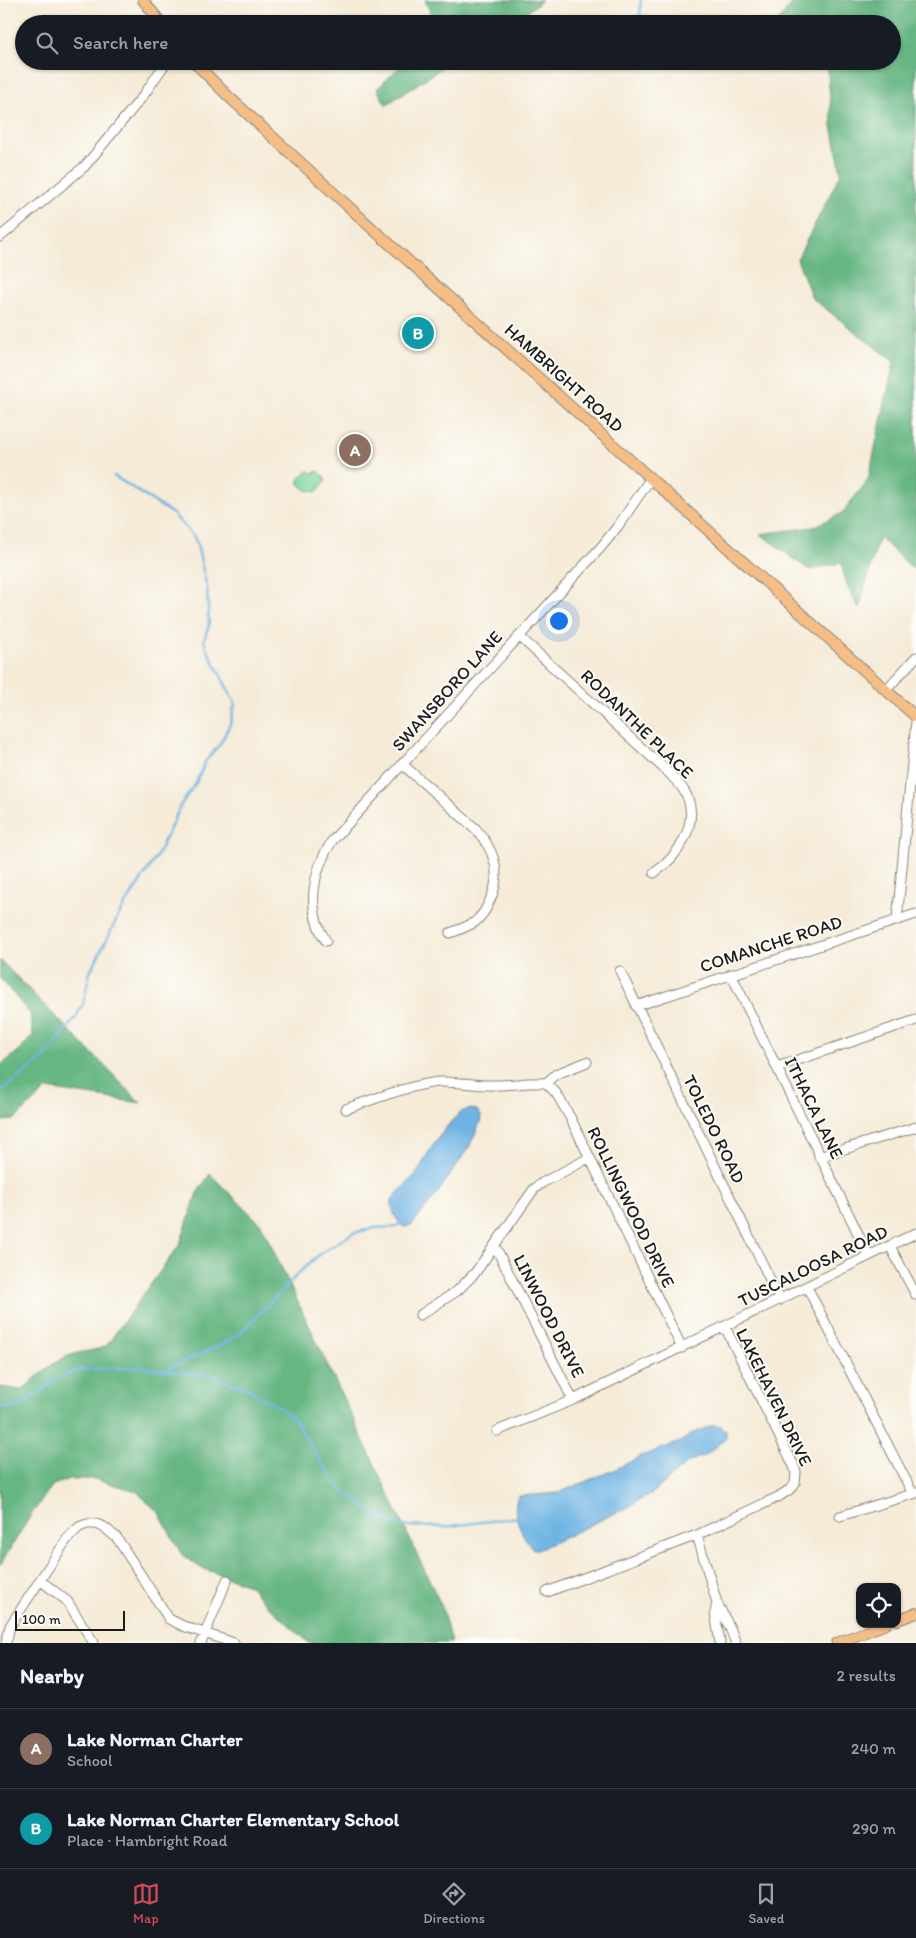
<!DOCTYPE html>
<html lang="en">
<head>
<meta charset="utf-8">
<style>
	body { margin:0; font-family:Itim,sans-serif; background:#20242c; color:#f1f3f6 }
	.controls { position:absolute; right:15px; bottom:15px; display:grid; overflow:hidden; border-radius:10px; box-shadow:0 1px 4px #0004 }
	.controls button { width:45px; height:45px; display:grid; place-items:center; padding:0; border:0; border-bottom:1px solid #363941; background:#171b24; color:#f1f3f6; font:25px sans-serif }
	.scale { position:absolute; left:15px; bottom:12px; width:110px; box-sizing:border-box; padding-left:5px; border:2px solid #1c1c1c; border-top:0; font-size:14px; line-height:18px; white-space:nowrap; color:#1c1c1c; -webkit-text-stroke:4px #fdfcf7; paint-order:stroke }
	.you { position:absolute; left:558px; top:620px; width:18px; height:18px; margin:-12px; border:4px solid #fff; border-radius:50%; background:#1a73e8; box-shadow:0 0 0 8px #1a73e833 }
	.badge { display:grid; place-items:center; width:32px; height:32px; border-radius:50%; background:#d1495b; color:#fff; font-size:16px; font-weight:700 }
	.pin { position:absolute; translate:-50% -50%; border:2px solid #fff; box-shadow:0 1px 5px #0006 }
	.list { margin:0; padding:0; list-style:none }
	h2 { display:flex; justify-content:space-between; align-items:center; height:65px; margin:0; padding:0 20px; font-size:21px }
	h2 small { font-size:16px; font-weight:400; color:#9ea1a6 }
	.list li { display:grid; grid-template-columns:32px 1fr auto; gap:15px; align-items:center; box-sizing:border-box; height:80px; padding:0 20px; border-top:1px solid #363941 }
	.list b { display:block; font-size:19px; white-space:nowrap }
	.list p { margin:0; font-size:16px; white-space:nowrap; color:#9ea1a6 }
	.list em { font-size:16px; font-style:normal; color:#9ea1a6 }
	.icon { flex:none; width:28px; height:28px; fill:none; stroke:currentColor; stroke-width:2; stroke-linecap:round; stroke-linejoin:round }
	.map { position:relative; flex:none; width:916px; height:1643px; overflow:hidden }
	.search { position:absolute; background:#171b24; box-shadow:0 1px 4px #0004; left:15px; right:15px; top:15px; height:55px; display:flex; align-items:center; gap:12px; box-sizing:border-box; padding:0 18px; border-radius:28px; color:#9ea1a6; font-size:19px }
	.sheet { height:225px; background:#171b24 }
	nav { display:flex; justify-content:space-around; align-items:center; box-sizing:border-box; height:70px; border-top:1px solid #363941; background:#171b24; font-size:14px; color:#9ea1a6 }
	nav a { display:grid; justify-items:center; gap:2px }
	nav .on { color:#d1495b }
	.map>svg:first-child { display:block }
	.green { fill:#7dd59a; stroke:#4c785b }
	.forest { fill:#66b682; stroke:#41694f }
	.water { fill:#6db3e3; stroke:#446880 }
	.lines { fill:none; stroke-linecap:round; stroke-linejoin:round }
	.stream { stroke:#6db3e3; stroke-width:2.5 }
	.minor-casing { stroke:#88847a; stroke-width:11 }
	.major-casing { stroke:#88847a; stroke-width:12 }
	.minor { stroke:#fff; stroke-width:9 }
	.major { stroke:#f6be87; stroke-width:10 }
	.labels { text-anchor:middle; stroke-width:4; stroke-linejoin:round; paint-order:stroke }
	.street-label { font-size:18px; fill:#1c1c1c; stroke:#fdfcf7 }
</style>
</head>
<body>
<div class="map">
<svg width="916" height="1643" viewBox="0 0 916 1643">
	<rect width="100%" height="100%" fill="#fdfcf7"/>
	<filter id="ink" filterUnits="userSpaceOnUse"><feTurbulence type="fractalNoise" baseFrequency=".02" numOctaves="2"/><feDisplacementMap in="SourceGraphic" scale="10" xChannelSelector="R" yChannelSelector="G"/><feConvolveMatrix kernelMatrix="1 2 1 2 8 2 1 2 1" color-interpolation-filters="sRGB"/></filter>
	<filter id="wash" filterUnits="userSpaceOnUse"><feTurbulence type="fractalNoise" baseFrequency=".0096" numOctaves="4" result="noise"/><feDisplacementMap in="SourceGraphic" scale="20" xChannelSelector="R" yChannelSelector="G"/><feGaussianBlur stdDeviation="1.12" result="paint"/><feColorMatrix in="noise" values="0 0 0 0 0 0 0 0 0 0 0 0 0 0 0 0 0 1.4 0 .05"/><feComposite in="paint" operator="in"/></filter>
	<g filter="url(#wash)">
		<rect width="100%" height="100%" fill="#f5ebd7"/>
		<path class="green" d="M309,471L313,473L318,471L325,477V482L316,492L306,490L299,484V479L305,473Z"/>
		<path class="forest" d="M425,0H542L538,4L509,24H435Z
			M795,0H916V572L879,537L859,609L847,586L841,563L809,570L760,534L814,527L842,513L868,480L894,362L812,298L797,259L841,173L832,125L827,61H892V24H776Z
			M405,61H452L386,105L377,89Z
			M0,960L141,1103L47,1089L14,1120L0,1121V1066L21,1049L33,1035L30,1014L0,978Z
			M210,1174L261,1224L442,1607L451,1643H309L267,1605L249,1585L201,1568L182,1555L159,1513L136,1491L95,1479H70L53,1485L33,1512L0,1565V1387L22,1390C37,1377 52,1361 71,1355C83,1351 95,1351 106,1346L180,1244L197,1193Z"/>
		<path class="water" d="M469,1109L477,1110L481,1116L480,1123L469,1147L437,1194L412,1225L404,1227C396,1222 391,1209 392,1200C399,1190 408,1183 416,1174C422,1167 424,1158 430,1150C438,1139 455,1111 469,1109Z
			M713,1425L722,1426L726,1430V1437L708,1454L688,1462L654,1492L628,1507L540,1549H533C522,1537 510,1512 518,1496L558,1493L618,1468L641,1456L680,1442L693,1433Z"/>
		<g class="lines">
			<path class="stream" d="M640,16L641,0
				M0,1091L43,1059L76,1017L83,1004L90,972L121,911L157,856L182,803L196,783L205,762L220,744L231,722L235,703L206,647L204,640L209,625L207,588L197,544L194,537L173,514L114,476
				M169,1368L226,1343L243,1330L304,1268L321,1253L353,1233L374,1228L395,1227L401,1223
				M0,1407L13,1408L24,1404L55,1380L79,1370L140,1367L213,1376L233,1384L247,1388L285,1411L297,1423L318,1458L339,1486L368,1511L399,1526L445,1527L519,1517"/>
		</g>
	</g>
	<g filter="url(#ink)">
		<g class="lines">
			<defs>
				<path id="minor" d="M0,237L85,166L143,96L167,61
					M519,636L670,774C676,781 683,787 687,796C699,825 678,857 654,873
					M886,690L916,657
					M402,764L476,829C494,850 503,873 490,900C487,908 482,916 475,922C467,927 458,930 450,933
					M897,920L916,722
					M326,941C305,910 313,870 332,841L602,546L618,526L651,478
					M620,971L780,1300
					M731,974L869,1256
					M636,1006L916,914
					M777,1067L916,1020
					M546,1083L556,1093L570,1117L682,1348
					M346,1109C370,1100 413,1084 439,1082C458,1081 477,1086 496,1085C513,1085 529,1082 546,1083L556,1074L587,1062
					M819,1157L916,1127
					M495,1246L573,1400
					M890,1246L916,1295
					M807,1287L913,1494
					M420,1315L457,1291L475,1273L534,1189L542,1183L589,1158
					M497,1431L573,1400L916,1233
					M840,1516L916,1493
					M697,1535L717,1603L730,1628L736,1643
					M40,1580L67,1601L94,1643
					M547,1592L697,1535L778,1497L792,1488L795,1483L796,1472L793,1464L725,1327
					M717,1603L715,1613L720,1643
					M6,1643L10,1626L67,1539L79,1527L87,1524H96L104,1527L117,1538L169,1619L183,1626L234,1643
					M201,1643L227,1580"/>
				<path id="major" d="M143,0L162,24
					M193,61L228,96L374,230L916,717
					M897,1620L916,1613
					M837,1643L886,1624"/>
			</defs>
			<use href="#minor" class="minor-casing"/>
			<use href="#major" class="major-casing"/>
			<use href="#minor" class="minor"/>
			<use href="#major" class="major"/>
		</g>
	</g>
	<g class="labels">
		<g class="street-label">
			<text transform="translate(564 378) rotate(42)" y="6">HAMBRIGHT ROAD</text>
			<text transform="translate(447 691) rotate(-48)" y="6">SWANSBORO LANE</text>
			<text transform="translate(637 724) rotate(44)" y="6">RODANTHE PLACE</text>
			<text transform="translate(771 944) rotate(-18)" y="6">COMANCHE ROAD</text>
			<text transform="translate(814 1108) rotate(64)" y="6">ITHACA LANE</text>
			<text transform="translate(714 1129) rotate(64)" y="6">TOLEDO ROAD</text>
			<text transform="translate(631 1207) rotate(64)" y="6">ROLLINGWOOD DRIVE</text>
			<text transform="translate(813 1266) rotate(-26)" y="6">TUSCALOOSA ROAD</text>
			<text transform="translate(549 1316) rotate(63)" y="6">LINWOOD DRIVE</text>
			<text transform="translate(774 1397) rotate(64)" y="6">LAKEHAVEN DRIVE</text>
		</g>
	</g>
</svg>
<div class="controls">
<button><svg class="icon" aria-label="locate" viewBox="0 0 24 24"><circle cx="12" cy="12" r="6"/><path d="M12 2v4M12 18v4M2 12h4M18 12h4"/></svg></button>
</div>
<div class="scale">100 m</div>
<div class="you"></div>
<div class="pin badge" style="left:355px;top:450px;background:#8d6e63">A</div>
<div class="pin badge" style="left:418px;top:333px;background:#0f9aa8">B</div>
<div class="search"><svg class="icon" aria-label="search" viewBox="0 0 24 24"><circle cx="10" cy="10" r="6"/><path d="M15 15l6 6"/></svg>Search here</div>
</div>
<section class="sheet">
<h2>Nearby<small>2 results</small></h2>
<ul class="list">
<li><span class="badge" style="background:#8d6e63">A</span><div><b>Lake Norman Charter</b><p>School</p></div><em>240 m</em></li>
<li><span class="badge" style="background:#0f9aa8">B</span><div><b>Lake Norman Charter Elementary School</b><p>Place · Hambright Road</p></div><em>290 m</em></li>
</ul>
</section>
<nav>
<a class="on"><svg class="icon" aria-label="map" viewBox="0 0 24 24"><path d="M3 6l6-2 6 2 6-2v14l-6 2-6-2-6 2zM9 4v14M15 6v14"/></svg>Map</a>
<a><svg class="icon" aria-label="directions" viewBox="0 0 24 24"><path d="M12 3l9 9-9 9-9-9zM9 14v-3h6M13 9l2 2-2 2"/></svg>Directions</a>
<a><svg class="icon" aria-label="saved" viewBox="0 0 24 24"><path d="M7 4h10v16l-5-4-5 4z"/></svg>Saved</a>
</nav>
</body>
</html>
